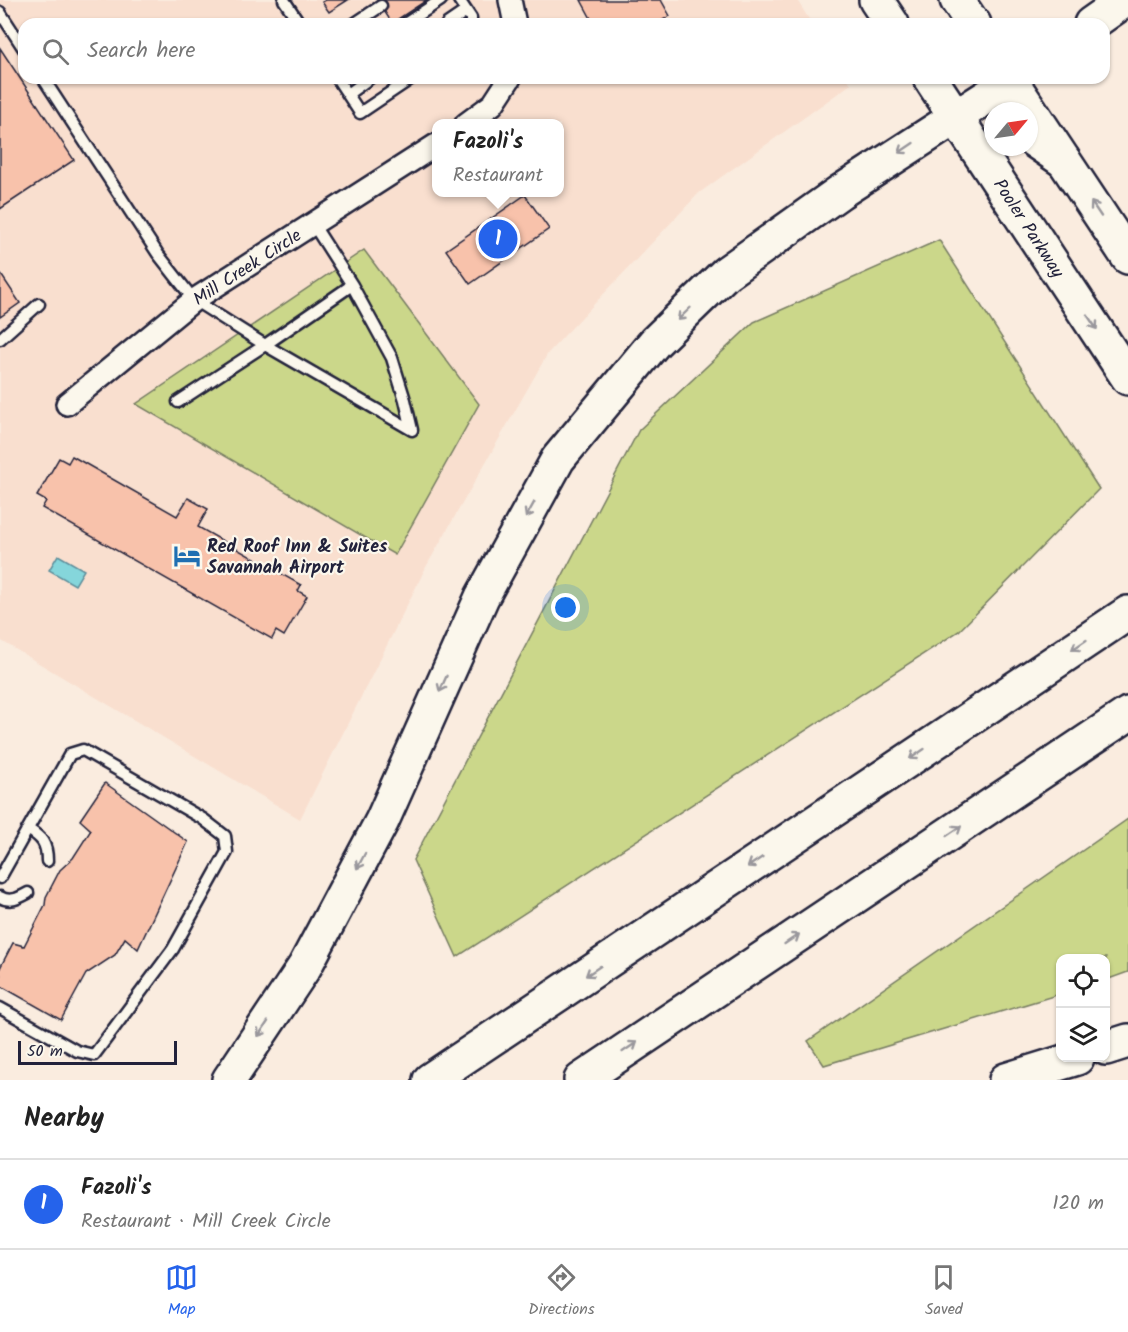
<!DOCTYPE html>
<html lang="en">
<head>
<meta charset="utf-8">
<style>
	body { margin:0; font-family:Kalam,sans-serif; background:#f6f6f6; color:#222 }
	.controls { position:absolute; right:18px; bottom:18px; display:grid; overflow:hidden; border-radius:12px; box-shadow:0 2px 4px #0004 }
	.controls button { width:54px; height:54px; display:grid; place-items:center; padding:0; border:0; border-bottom:2px solid #e0e0e0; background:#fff; color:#222; font:30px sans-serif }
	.compass { position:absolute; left:984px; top:102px; width:54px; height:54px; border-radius:50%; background:#fff; box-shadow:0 2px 4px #0004; rotate:61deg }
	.scale { position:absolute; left:18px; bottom:15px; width:159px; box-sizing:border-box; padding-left:6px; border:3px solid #22223b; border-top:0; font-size:16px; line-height:21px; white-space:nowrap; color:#22223b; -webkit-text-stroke:4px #fbf7ec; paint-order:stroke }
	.you { position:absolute; left:566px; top:608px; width:21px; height:21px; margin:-15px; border:4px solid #fff; border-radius:50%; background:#1a73e8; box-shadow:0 0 0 9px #1a73e833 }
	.badge { display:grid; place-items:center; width:39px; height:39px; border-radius:50%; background:#2563eb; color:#fff; font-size:20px; font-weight:700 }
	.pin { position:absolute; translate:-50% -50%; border:3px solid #fff; box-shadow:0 2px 6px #0006 }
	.popup { position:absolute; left:432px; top:119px; width:132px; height:78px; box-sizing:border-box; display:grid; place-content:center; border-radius:12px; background:#fff; filter:drop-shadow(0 2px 4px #0005); font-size:20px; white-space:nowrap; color:#767676 }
	.popup b { font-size:22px; color:#222 }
	.popup::after { content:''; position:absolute; left:50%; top:100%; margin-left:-12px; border:12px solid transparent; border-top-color:#fff }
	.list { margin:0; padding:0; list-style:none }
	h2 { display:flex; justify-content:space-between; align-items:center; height:78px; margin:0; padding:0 24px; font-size:26px }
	h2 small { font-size:20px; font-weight:400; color:#767676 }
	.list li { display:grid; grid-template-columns:39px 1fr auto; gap:18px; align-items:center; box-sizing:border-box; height:90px; padding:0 24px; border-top:2px solid #e0e0e0 }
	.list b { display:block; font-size:22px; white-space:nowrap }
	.list p { margin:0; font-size:20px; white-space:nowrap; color:#767676 }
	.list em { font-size:20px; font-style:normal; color:#767676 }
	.icon { flex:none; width:33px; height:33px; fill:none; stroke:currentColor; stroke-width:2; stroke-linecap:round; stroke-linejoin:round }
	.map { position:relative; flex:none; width:1128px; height:1080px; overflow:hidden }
	.search { position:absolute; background:#fff; box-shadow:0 2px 4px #0004; left:18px; right:18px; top:18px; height:66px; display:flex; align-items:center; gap:15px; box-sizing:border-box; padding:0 21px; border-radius:18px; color:#767676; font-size:22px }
	.sheet { height:168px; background:#fff }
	nav { display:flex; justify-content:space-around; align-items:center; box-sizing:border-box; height:84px; border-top:2px solid #e0e0e0; background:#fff; font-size:16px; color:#767676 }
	nav a { display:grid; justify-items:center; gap:3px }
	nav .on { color:#2563eb }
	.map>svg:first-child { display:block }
	.built { fill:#f9dfcf; fill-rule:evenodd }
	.green { fill:#cbd78a; stroke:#767c62; stroke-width:1.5 }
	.water { fill:#85d6db; stroke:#5d8e9b; stroke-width:1.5 }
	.building { fill:#f8c2ab; stroke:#22223b; stroke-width:1.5 }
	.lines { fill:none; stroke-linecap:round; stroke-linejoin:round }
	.lane-casing { stroke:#22223b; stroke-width:15 }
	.street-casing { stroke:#22223b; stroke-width:26 }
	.primary-casing { stroke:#22223b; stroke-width:38 }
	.highway-casing { stroke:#22223b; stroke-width:38 }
	.lane { stroke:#fbf7ec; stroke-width:10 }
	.street { stroke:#fbf7ec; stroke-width:21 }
	.primary { stroke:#fbf7ec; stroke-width:33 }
	.highway { stroke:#fbf7ec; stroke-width:33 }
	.oneway { stroke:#99979c }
	.labels { text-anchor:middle; stroke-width:4.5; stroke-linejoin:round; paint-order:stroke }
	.street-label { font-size:18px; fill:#22223b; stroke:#fbf7ec }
	.poi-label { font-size:18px; font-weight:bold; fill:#22223b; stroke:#fbf7ec; text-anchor:start }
</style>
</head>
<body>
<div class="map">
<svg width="1128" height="1080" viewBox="0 0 1128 1080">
	<rect width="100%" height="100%" fill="#faecdf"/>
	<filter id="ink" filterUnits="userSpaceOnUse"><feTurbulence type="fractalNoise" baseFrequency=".0167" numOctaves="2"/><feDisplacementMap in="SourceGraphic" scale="12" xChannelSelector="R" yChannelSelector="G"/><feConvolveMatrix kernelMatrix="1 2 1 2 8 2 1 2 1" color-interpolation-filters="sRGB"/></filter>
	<g filter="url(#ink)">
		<path class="built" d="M0,0H797L812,24H24V78H847L851,84L699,193L548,353L426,567L300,819L0,640ZM436,124H560V192H436Z"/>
		<path class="green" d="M939,240L1099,489L959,631L457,957L413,860L639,430L754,322Z
			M364,250L479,404L395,555L136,404Z
			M1128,819V972L1106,980V958H1060V994L824,1065L808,1041Z"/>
		<path class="water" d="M58,555L84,570L75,585L49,570Z"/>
		<path class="building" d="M326,0H348L329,12L322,2Z
			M377,0H427L392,23Z
			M581,0H661L670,16L656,24H594Z
			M0,48L74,160L0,209Z
			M525,195L549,229L470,284L446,250Z
			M0,273L20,303L0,317Z
			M72,456L177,516L188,498L208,509L198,527L301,585L298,591L307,596L284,636L276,631L272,639L42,508L46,501L37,496L59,458L68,463Z
			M105,783L188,842L138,949L125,938L115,955L86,974L61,1020L1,986L0,968L13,943L24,946L45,905L46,897L60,870L73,858L91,830L80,820Z"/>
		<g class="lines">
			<defs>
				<path id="lane" d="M284,0L300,24
					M459,0L471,18V24
					M0,12L24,49
					M354,24L381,6
					M405,24L441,0
					M447,24L466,11
					M43,78L158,254L194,300L265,345L412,430L405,400L392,358L352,285L265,345L178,402
					M337,78L360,113L412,78
					M348,94L370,78
					M313,224L352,285
					M0,339L39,304
					M28,829C42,838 47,843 47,861
					M0,878L70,754L83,750L203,819L225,836L227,852L173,949L94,1055L77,1051L0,1008
					M0,897C10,903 19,898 28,893"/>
				<path id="street" d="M510,0L515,24
					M466,124L493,104L510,78
					M67,404L194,300L436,145"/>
				<path id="primary" d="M876,0L892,24
					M957,0L973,24
					M930,78L1128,378
					M1009,78L1128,257"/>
				<path id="highway" d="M973,24H974
					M1091,24L1125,0
					M1029,137L1064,161
					M1106,1048L1128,1041
					M229,1080L305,966L382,821L482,597L558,459L655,342L726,273L840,192L1016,78
					M430,1080L1128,613
					M581,1080L1128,714
					M1006,1080L1077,1058"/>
			</defs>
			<use href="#lane" class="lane-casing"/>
			<use href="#street" class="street-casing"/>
			<use href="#primary" class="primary-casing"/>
			<use href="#highway" class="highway-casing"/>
			<use href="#lane" class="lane"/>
			<use href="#street" class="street"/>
			<use href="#primary" class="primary"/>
			<use href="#highway" class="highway"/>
		</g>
		<defs><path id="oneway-shaft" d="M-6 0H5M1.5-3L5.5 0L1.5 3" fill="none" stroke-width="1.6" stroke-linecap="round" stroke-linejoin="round" transform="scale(1.5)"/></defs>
		<g class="oneway">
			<use href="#oneway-shaft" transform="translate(906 148) rotate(146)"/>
			<use href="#oneway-shaft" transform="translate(1096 209) rotate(-124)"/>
			<use href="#oneway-shaft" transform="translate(684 314) rotate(136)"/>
			<use href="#oneway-shaft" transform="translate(1092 322) rotate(56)"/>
			<use href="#oneway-shaft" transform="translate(530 510) rotate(119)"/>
			<use href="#oneway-shaft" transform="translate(1079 645) rotate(146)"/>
			<use href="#oneway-shaft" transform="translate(443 684) rotate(114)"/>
			<use href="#oneway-shaft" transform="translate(917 754) rotate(146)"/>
			<use href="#oneway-shaft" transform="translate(954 831) rotate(-34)"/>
			<use href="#oneway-shaft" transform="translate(361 861) rotate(118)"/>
			<use href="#oneway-shaft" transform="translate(755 862) rotate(146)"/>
			<use href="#oneway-shaft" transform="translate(792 939) rotate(-34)"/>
			<use href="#oneway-shaft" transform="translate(593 971) rotate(146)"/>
			<use href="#oneway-shaft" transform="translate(263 1029) rotate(124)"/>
			<use href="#oneway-shaft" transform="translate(630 1047) rotate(-34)"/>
		</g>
	</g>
	<defs>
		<symbol id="hotel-bare" viewBox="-9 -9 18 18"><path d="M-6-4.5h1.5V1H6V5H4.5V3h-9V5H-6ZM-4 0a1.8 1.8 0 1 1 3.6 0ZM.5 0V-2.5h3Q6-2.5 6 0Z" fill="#1f6fb2" stroke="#fbf7ec" stroke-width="2.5" paint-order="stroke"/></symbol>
	</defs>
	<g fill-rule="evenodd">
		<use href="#hotel-bare" x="168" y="537" width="38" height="38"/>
	</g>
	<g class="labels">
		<g class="street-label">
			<text transform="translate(1029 228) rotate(57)" y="6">Pooler Parkway</text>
			<text transform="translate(247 267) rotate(-33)" y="6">Mill Creek Circle</text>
		</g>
		<g class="poi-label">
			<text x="207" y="552">Red Roof Inn &amp; Suites<tspan x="207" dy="21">Savannah Airport</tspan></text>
		</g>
	</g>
</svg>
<div class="controls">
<button><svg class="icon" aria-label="locate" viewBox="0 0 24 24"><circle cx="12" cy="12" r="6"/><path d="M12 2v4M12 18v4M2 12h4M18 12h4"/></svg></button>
<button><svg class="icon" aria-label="layers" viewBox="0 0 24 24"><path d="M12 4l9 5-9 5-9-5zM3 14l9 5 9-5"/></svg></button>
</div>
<svg class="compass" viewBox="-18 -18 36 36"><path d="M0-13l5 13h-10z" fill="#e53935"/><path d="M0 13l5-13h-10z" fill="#767676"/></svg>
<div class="scale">50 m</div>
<div class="you"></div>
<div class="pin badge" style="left:498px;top:239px">1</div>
<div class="popup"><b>Fazoli's</b>Restaurant</div>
<div class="search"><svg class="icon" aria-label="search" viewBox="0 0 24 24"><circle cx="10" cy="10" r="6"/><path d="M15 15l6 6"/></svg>Search here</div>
</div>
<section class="sheet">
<h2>Nearby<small></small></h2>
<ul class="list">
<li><span class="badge">1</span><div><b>Fazoli's</b><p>Restaurant · Mill Creek Circle</p></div><em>120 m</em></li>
</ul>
</section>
<nav>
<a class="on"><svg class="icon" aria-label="map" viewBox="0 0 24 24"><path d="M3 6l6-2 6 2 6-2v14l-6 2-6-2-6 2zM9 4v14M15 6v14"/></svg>Map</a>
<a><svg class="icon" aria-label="directions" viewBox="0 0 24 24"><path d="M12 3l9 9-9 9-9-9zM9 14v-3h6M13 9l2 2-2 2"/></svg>Directions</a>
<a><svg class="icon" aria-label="saved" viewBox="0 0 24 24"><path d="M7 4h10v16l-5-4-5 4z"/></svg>Saved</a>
</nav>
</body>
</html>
